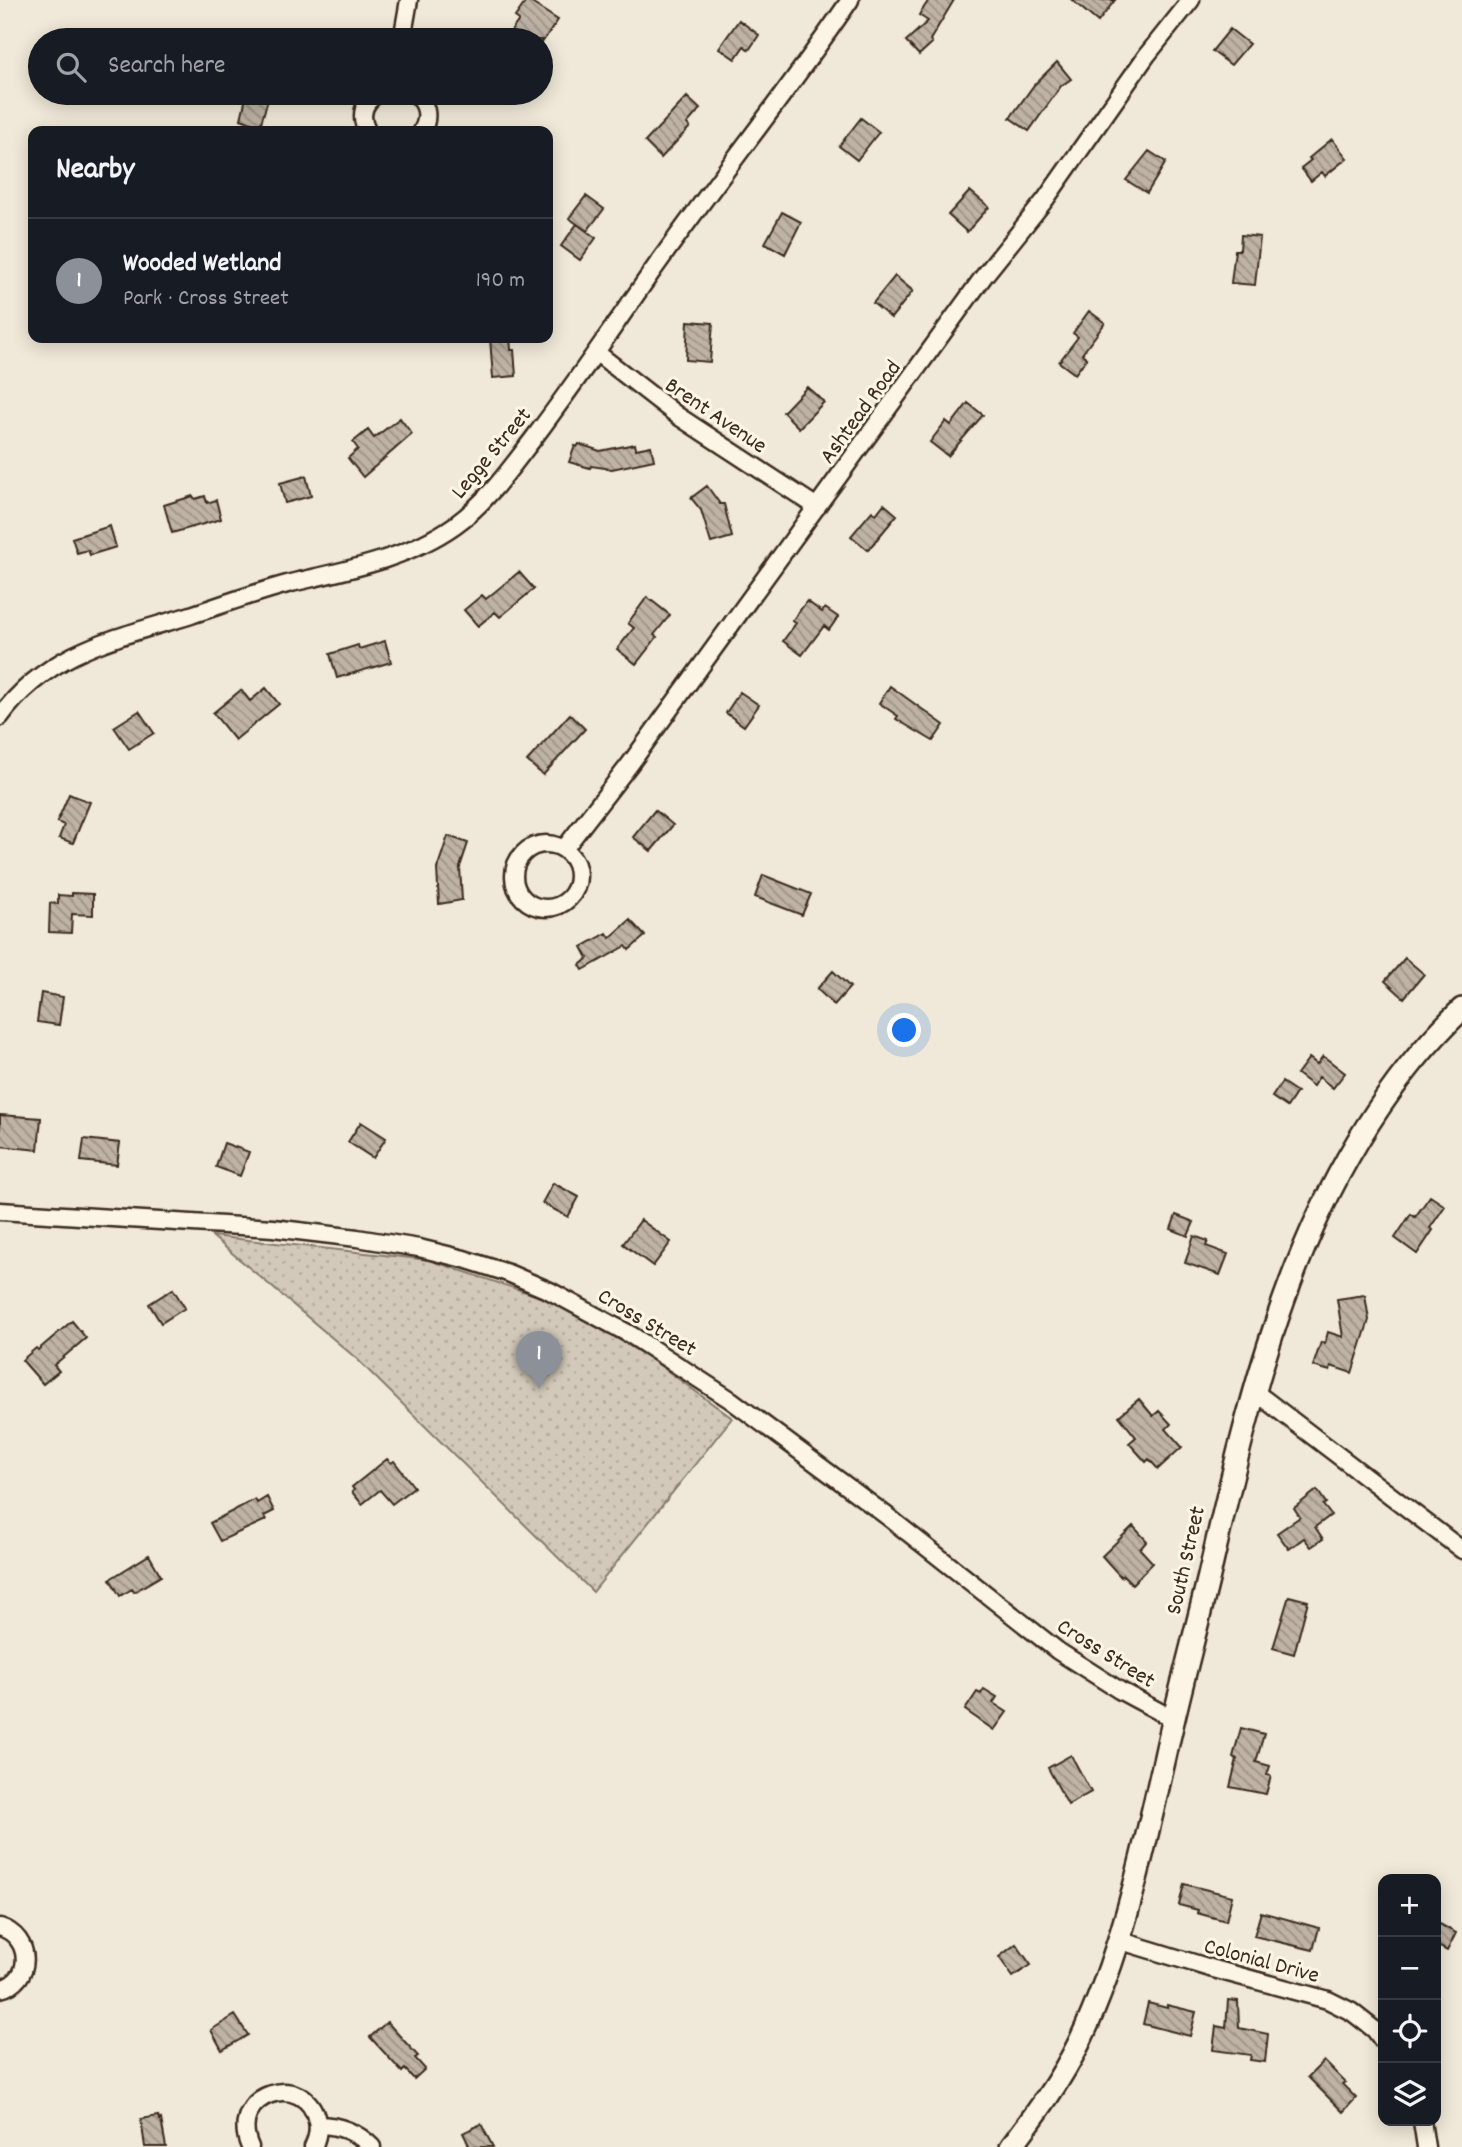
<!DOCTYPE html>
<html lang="en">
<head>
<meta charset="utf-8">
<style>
	body { margin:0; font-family:Dekko,sans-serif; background:#242831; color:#f1f3f6 }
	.controls { position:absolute; right:21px; bottom:21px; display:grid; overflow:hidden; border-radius:14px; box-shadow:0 4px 18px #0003 }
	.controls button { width:63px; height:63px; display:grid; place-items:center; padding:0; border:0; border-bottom:2px solid #363941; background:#171b24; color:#f1f3f6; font:35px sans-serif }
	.you { position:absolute; left:905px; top:1031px; width:24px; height:24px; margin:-18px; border:5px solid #fff; border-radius:50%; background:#1a73e8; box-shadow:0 0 0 10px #1a73e833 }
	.badge { display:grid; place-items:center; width:46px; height:46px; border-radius:50%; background:#8c9099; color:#fff; font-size:23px; font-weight:700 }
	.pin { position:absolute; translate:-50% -58px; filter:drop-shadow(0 2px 4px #0008) }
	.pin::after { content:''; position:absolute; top:37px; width:24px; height:21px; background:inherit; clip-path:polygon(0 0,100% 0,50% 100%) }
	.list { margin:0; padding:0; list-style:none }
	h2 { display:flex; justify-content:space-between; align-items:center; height:91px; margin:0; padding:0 28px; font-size:30px }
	h2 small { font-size:23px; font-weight:400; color:#9ea1a6 }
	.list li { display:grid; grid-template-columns:46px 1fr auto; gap:21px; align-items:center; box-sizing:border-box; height:126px; padding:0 28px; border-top:2px solid #363941 }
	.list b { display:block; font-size:26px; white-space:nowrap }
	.list p { margin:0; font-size:23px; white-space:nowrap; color:#9ea1a6 }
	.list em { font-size:23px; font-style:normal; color:#9ea1a6 }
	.icon { flex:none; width:38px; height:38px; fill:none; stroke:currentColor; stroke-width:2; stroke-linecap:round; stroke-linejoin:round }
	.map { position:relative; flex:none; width:1462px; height:2147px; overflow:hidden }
	.search { position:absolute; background:#171b24; box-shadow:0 4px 18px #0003; left:28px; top:28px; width:525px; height:77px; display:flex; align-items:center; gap:18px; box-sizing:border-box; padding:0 24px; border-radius:38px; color:#9ea1a6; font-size:26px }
	.panel { position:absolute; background:#171b24; box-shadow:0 4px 18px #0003; left:28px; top:126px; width:525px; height:217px; border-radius:14px }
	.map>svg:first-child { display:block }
	.green { fill:url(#green-dots); stroke:#867a6c; stroke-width:2 }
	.building { fill:url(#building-back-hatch); stroke:#3b2a1e; stroke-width:2 }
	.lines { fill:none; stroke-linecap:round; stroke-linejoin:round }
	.minor-casing { stroke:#3b2a1e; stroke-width:21 }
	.tertiary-casing { stroke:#3b2a1e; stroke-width:26 }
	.minor { stroke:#fcf5e5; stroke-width:16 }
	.tertiary { stroke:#fcf5e5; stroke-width:21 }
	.labels { text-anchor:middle; stroke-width:6; stroke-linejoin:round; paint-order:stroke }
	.street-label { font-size:23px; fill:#3b2a1e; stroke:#fcf5e5 }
</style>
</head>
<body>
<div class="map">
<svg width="1462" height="2147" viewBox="0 0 1462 2147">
	<defs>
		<pattern id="green-dots" width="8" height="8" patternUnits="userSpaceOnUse" patternTransform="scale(1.75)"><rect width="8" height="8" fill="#d2c9ba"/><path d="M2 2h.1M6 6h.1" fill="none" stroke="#b5ad9f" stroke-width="1.8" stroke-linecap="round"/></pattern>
		<pattern id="building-back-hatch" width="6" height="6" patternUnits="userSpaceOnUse" patternTransform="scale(1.75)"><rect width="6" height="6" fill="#beb3a4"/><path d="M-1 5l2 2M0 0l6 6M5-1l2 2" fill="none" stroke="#9c9285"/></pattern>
	</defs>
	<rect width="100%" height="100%" fill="#f0e9d9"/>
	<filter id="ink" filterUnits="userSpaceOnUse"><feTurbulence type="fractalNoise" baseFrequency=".0143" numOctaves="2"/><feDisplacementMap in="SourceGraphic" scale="14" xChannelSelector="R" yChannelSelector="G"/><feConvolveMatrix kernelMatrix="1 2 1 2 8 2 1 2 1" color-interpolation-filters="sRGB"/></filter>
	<g filter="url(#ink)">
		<path class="green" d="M212,1236L429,1260L556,1302L651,1359L732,1418L593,1592L357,1359Z"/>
		<path class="building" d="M527,0L558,20L541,44V40H518L509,34L519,20L515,17Z
			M929,0H954L930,40L932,43L919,55L906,41L928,21L919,15Z
			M1072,0H1115L1098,22Z
			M739,20L759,35L749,50L744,46L735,59L719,48Z
			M1230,29L1249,44L1231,65L1212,51Z
			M1057,62L1071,79L1061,86L1029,131L1010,118L1034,85Z
			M247,93H270L260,126L241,119Z
			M687,97L700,109L687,124L690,127L661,158L645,142Z
			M861,118L879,132L857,160L839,146Z
			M1332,139L1347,158L1325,176L1322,172L1311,181L1301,168L1311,160L1309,158Z
			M1149,151L1166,162L1147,193L1126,180Z
			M970,191L989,207L967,232L948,215Z
			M586,196L604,209L587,231L569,218Z
			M782,212L801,222L785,254L765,243Z
			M577,224L596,238L580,260L561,246Z
			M1241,235L1260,237L1255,285L1231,283L1235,250H1240Z
			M895,276L913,291L891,318L873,303Z
			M1089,311L1105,323L1082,354L1087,358L1075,374L1059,362L1078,337L1073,333Z
			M688,321L713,323L710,362L686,360Z
			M490,338H510L511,350H514L516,376L493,378Z
			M807,387L824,402L799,428L783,412Z
			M968,403L983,415L948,456L930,442L946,421L951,425Z
			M400,418L412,434L363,477L348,458L358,449L353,442L368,430L374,438Z
			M579,444L600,451L635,444L636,449L651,446L654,460L612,469L591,466L590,468L569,462L575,446L577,447Z
			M306,476L311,496L285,503L280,483Z
			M707,486L720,504H724L732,537L711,543L701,510L691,498Z
			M193,496L195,499L205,496L207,503L216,500L221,519L172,533L164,505Z
			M884,504L897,515L868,550L851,536L872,511L876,514Z
			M110,526L116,547L90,555L88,550L77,553L72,538Z
			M519,572L534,589L500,617L495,612L478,626L464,610L482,595L486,599Z
			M647,597L670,615L654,635L657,637L636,664L617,649L634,628L628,623Z
			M807,601L822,612L825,608L838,617L829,630L824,626L802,655L783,641L796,623L792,621Z
			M385,641L391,662L337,678L330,654L358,645L359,649Z
			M890,686L944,725L933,741L896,719L898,716L879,703Z
			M266,688L279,704L235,740L213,713L241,690L250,701Z
			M740,692L759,705L744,726L726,713Z
			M139,711L154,733L129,749L114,727Z
			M570,714L585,729L543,775L527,761Z
			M69,794L90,802L73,843L59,838L64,825L57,822Z
			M655,810L673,825L651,851L633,837Z
			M448,836L468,843L460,867L462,900L439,904L437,869Z
			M763,875L811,894L802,915L755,897Z
			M72,893L93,894V915L72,914L71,933L49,932L50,903L58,904V895L72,896Z
			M630,920L645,936L629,950L626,946L583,970L580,965L588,958L582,947L607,933L610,938Z
			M1405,958L1424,974L1404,998L1385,981Z
			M833,971L850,987L834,1005L817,989Z
			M41,993L63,997L59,1025L37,1022Z
			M1323,1056L1345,1073L1333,1088L1319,1077L1313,1086L1297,1074L1309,1058L1317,1064Z
			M1282,1082L1297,1092L1287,1107L1272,1097Z
			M0,1115L41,1118L38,1150L0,1146Z
			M361,1122L386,1138L373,1158L348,1142Z
			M84,1139L120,1143L117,1165L81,1161Z
			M224,1143L249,1152L240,1176L216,1167Z
			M553,1183L579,1197L568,1217L542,1203Z
			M1430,1196L1445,1206L1430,1228L1433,1230L1417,1254L1395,1238L1411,1214L1415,1217Z
			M1176,1215L1194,1222L1188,1236L1171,1229Z
			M641,1220L671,1242L653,1266L623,1244Z
			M1194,1236L1208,1241L1206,1246L1228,1254L1220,1275L1185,1263Z
			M173,1289L185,1308L161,1323L149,1304Z
			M1365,1295L1369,1320L1352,1373L1331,1366L1330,1371L1313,1366L1321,1342L1325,1343L1328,1332L1343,1337L1337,1299Z
			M72,1321L86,1338L54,1365L59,1371L43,1384L22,1360L36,1348L38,1350Z
			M1139,1399L1153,1416L1159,1411L1171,1424L1166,1429L1182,1447L1158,1469L1149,1459L1146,1462L1129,1443L1136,1437L1119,1416Z
			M387,1459L391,1463L394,1461L414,1487L392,1504L380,1490L362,1504L352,1492L354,1490L352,1487Z
			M1317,1490L1326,1503L1323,1505L1331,1515L1315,1527L1323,1539L1311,1547L1304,1538L1289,1549L1277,1533L1300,1517L1294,1508Z
			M267,1497L274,1511L264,1516L266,1520L220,1541L210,1523L255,1499L257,1503Z
			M1133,1526L1147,1541L1140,1549L1153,1563L1132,1584L1123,1575L1121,1577L1102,1556Z
			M149,1555L161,1576L134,1592L132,1589L120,1596L110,1579Z
			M1289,1596L1308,1601L1294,1654L1273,1648Z
			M984,1689L997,1697L993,1703L1007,1712L994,1730L965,1710L977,1692L981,1694Z
			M1241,1728L1264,1734L1256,1762L1270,1766L1267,1775L1271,1776L1266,1794L1230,1787L1237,1759L1233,1757Z
			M1071,1755L1091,1792L1068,1805L1048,1768Z
			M1184,1884L1232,1896L1226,1921L1197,1913L1198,1910L1179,1905Z
			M1261,1912L1319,1928L1313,1950L1254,1936Z
			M1436,1922L1456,1933L1447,1951L1436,1945Z
			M1016,1944L1031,1965L1013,1977L999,1957Z
			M1228,2000L1238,2001L1239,2028L1268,2034L1265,2062L1250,2060L1251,2055L1213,2050L1216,2026L1226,2028Z
			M1148,2003L1167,2008V2005L1196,2012L1190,2036L1143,2024Z
			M235,2015L248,2035L222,2050L211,2030Z
			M387,2022L418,2056L415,2058L425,2069L414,2079L405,2069L402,2072L370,2037Z
			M1324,2061L1345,2082L1342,2084L1356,2098L1343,2112L1308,2077Z
			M158,2116L159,2120L161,2119L166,2147H145L141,2119Z
			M481,2124L493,2147H470L463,2133Z"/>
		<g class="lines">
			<defs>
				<path id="minor" d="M402,40L409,0
					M413,93C427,101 430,117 422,131
					M367,131C359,115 363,101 379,93
					M597,353L678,416L817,507
					M0,717C49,650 117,638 191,615C224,604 257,592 291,583C347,570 407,559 455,525C486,503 510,469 533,439C574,385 612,329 651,273C716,181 787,93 850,0
					M514 876a32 32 0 1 1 64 0a32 32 0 1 1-64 0Z
					M564,849L630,764L984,276L1045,200L1147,55L1191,0
					M0,1211L273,1228L357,1238L419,1248L464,1259L508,1273L550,1291L631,1335L731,1400L887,1516L1058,1651L1119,1690L1173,1719
					M1255,1392L1462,1550
					M0,1927C32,1937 34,1981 0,1989
					M1118,1940L1210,1968L1328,2000L1352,2012L1375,2030L1383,2041
					M1422,2121L1426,2147
					M318,2125C340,2125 357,2132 372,2147
					M250,2147C226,2093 306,2069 317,2121C319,2130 317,2139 313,2147"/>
				<path id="tertiary" d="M1011,2147C1036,2114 1061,2080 1079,2043C1122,1953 1143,1853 1165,1757C1179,1692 1197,1628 1212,1563C1257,1365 1309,1155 1462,1009"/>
			</defs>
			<use href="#minor" class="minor-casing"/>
			<use href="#tertiary" class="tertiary-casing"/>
			<use href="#minor" class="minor"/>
			<use href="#tertiary" class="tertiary"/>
		</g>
	</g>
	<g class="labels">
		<g class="street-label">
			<text transform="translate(859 411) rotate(-54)" y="8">Ashtead Road</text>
			<text transform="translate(717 414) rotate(34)" y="8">Brent Avenue</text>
			<text transform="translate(490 452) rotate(-50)" y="8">Legge Street</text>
			<text transform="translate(648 1321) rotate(31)" y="8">Cross Street</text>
			<text transform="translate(1184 1560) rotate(-77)" y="8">South Street</text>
			<text transform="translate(1107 1652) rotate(32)" y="8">Cross Street</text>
			<text transform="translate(1262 1959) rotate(15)" y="8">Colonial Drive</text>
		</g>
	</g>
</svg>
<div class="controls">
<button>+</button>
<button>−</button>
<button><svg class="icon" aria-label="locate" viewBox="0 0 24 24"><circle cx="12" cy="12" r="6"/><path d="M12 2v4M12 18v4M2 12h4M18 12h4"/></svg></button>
<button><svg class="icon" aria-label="layers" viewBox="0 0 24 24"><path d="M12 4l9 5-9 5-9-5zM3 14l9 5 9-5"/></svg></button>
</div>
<div class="you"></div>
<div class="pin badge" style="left:539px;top:1389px">1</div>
<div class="search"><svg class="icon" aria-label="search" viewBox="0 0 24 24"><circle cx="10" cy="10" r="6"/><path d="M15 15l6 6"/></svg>Search here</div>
<section class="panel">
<h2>Nearby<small></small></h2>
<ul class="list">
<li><span class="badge">1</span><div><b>Wooded Wetland</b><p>Park · Cross Street</p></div><em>190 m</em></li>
</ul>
</section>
</div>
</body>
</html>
